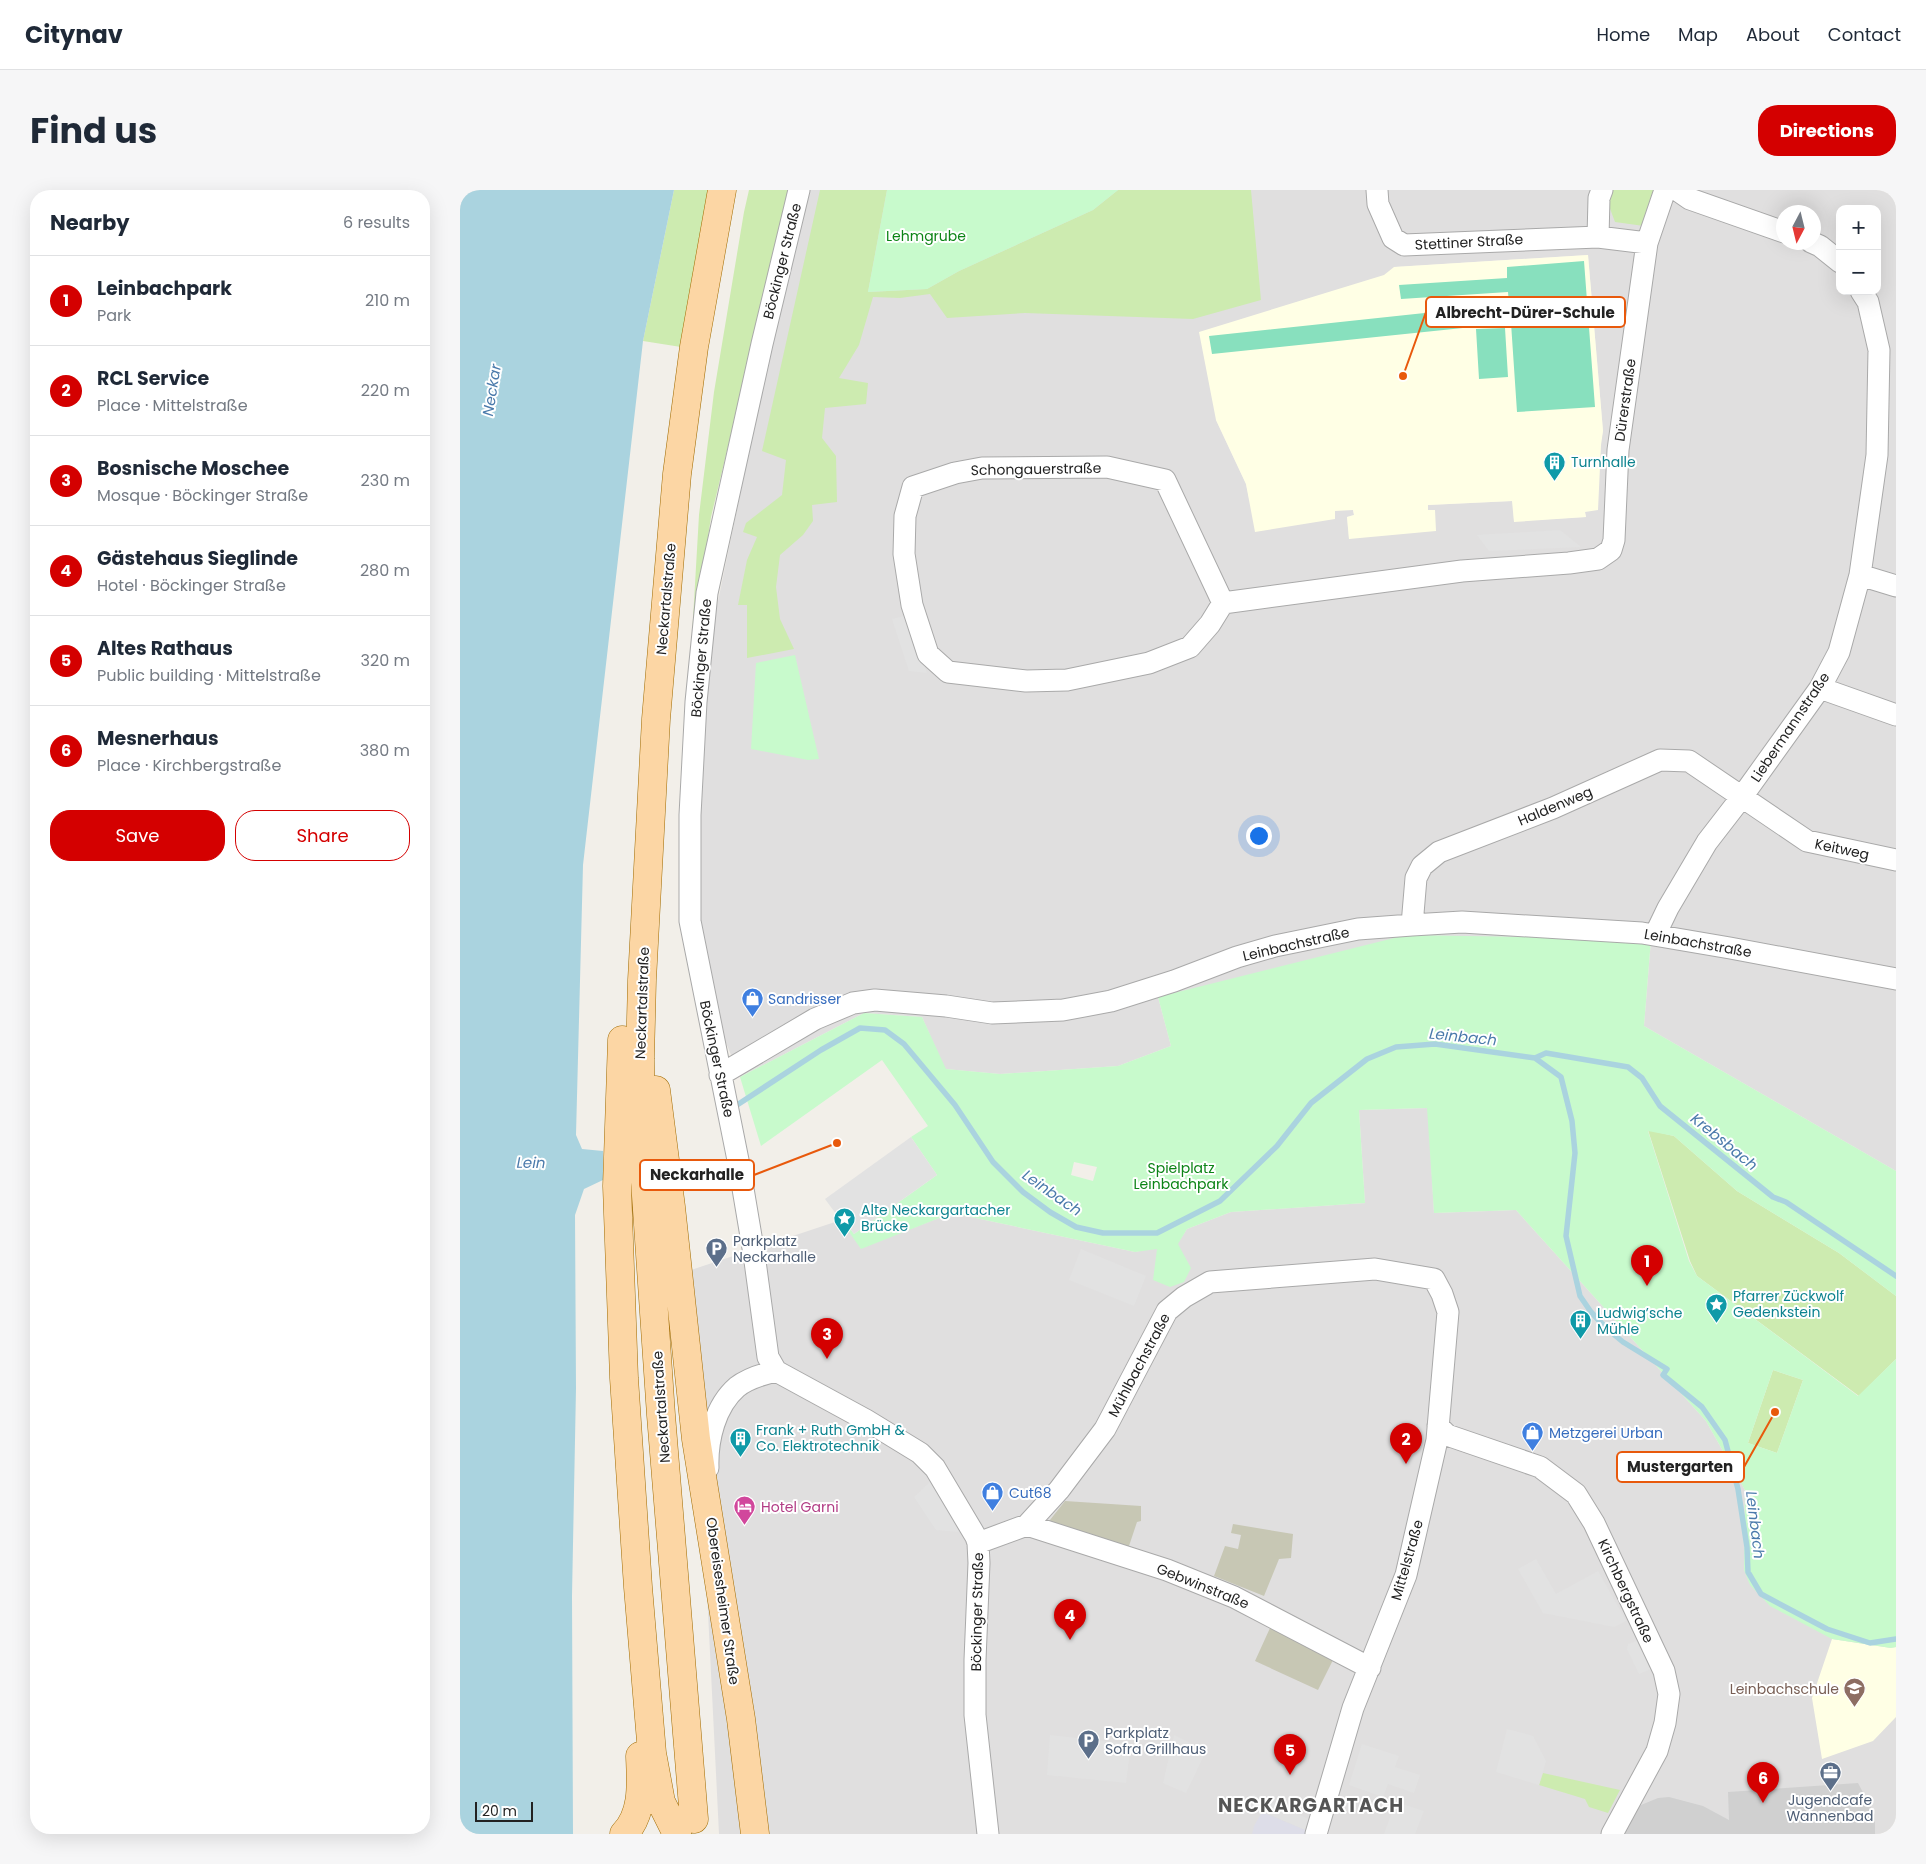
<!DOCTYPE html>
<html lang="en">
<head>
<meta charset="utf-8">
<style>
	body { margin:0; font-family:Poppins,sans-serif; background:#f6f6f7; color:#1f2937 }
	.controls { position:absolute; right:15px; top:15px; display:grid; overflow:hidden; border-radius:10px; box-shadow:0 5px 20px #0002 }
	.controls button { width:45px; height:45px; display:grid; place-items:center; padding:0; border:0; border-bottom:1px solid #e0e1e3; background:#fff; color:#1f2937; font:25px sans-serif }
	.compass { position:absolute; left:1316px; top:15px; width:45px; height:45px; border-radius:50%; background:#fff; box-shadow:0 5px 20px #0002; rotate:187deg }
	.scale { position:absolute; left:15px; bottom:12px; width:58px; box-sizing:border-box; padding-left:5px; border:2px solid #222; border-top:0; font-size:14px; line-height:18px; white-space:nowrap; color:#222; -webkit-text-stroke:4px #fff; paint-order:stroke }
	.you { position:absolute; left:798px; top:645px; width:18px; height:18px; margin:-12px; border:4px solid #fff; border-radius:50%; background:#1a73e8; box-shadow:0 0 0 8px #1a73e833 }
	.badge { display:grid; place-items:center; width:32px; height:32px; border-radius:50%; background:#d40000; color:#fff; font-size:16px; font-weight:700 }
	.pin { position:absolute; translate:-50% -41px; filter:drop-shadow(0 1px 2px #0008) }
	.pin::after { content:''; position:absolute; top:26px; width:18px; height:15px; background:inherit; clip-path:polygon(0 0,100% 0,50% 100%) }
	.list { margin:0; padding:0; list-style:none }
	h2 { display:flex; justify-content:space-between; align-items:center; height:65px; margin:0; padding:0 20px; font-size:21px }
	h2 small { font-size:16px; font-weight:400; color:#747a83 }
	.list li { display:grid; grid-template-columns:32px 1fr auto; gap:15px; align-items:center; box-sizing:border-box; height:90px; padding:0 20px; border-top:1px solid #e0e1e3 }
	.list b { display:block; font-size:19px; white-space:nowrap }
	.list p { margin:0; font-size:16px; white-space:nowrap; color:#747a83 }
	.list em { font-size:16px; font-style:normal; color:#747a83 }
	.actions { display:flex; gap:10px; padding:15px 20px }
	.actions a { flex:1; padding:11px 0; border:1px solid #d40000; border-radius:20px; text-align:center; font-size:18px; color:#d40000 }
	.actions .main { background:#d40000; color:#fff }
	.map { position:relative; flex:none; width:1436px; height:1644px; overflow:hidden; border-radius:20px }
	header { display:flex; align-items:center; gap:30px; box-sizing:border-box; height:70px; padding:0 25px; background:#fff; border-bottom:1px solid #e0e1e3 }
	header strong { font-size:24px }
	nav { display:flex; gap:28px; margin-inline-start:auto; font-size:18px }
	.intro { display:flex; align-items:center; justify-content:space-between; box-sizing:border-box; height:120px; padding:0 30px }
	h1 { margin:0; font-size:35px }
	.button { padding:12px 22px; border-radius:20px; background:#d40000; color:#fff; font-size:18px; font-weight:700 }
	main { display:flex; gap:30px; padding:0 30px }
	aside { flex:1; background:#fff; border-radius:20px; box-shadow:0 5px 20px #0002 }
	.map>svg:first-child { display:block }
	.residential { fill:#e0dfdf; fill-rule:evenodd }
	.education { fill:#ffffe5 }
	.religious { fill:#d0d0d0 }
	.construction { fill:#c7c7b4 }
	.grass { fill:#cdebb0 }
	.park { fill:#c8facc; fill-rule:evenodd }
	.pitch { fill:#88e0be }
	.parking { fill:#e2e2e2 }
	.plaza { fill:#dddde8 }
	.water { fill:#aad3df }
	.lines { fill:none; stroke-linecap:round; stroke-linejoin:round }
	.stream { stroke:#aad3df; stroke-width:5.5 }
	.minor-casing { stroke:#a9a9a9; stroke-width:23 }
	.primary-casing { stroke:#a06b00; stroke-width:29 }
	.minor { stroke:#fff; stroke-width:21 }
	.primary { stroke:#fcd6a4; stroke-width:28 }
	.labels { text-anchor:middle; stroke-width:4; stroke-linejoin:round; paint-order:stroke }
	.park-label { font-size:14px; fill:#0c8416; stroke:#fff }
	.street-label { font-size:14px; fill:#222; stroke:#fff }
	.culture-label { font-size:14px; fill:#0d838f; stroke:#fff; text-anchor:start }
	.shop-label { font-size:14px; fill:#366cbe; stroke:#fff; text-anchor:start }
	.service-label { font-size:14px; fill:#4e5e75; stroke:#fff; text-anchor:start }
	.hotel-label { font-size:14px; fill:#b23c85; stroke:#fff; text-anchor:start }
	.education-label { font-size:14px; fill:#785e54; stroke:#fff; text-anchor:end }
	.water-label { font-size:15px; font-style:italic; fill:#4a7aab; stroke:#fff }
	.district-label { font-size:19px; font-weight:bold; letter-spacing:1px; fill:#555; stroke:#fff }
	.leader { fill:none; stroke:#e8590c; stroke-width:2 }
	.callout-dot { fill:#e8590c; stroke:#fff; stroke-width:2 }
	.callout { fill:#fff; stroke:#e8590c; stroke-width:2 }
	.callout-label { font-size:15px; text-anchor:middle; font-weight:bold; fill:#222 }
</style>
</head>
<body>
<header>
<strong>Citynav</strong>
<nav><a>Home</a><a>Map</a><a>About</a><a>Contact</a></nav>
</header>
<div class="intro"><h1>Find us</h1><a class="button">Directions</a></div>
<main>
<aside>
<h2>Nearby<small>6 results</small></h2>
<ul class="list">
<li><span class="badge">1</span><div><b>Leinbachpark</b><p>Park</p></div><em>210 m</em></li>
<li><span class="badge">2</span><div><b>RCL Service</b><p>Place · Mittelstraße</p></div><em>220 m</em></li>
<li><span class="badge">3</span><div><b>Bosnische Moschee</b><p>Mosque · Böckinger Straße</p></div><em>230 m</em></li>
<li><span class="badge">4</span><div><b>Gästehaus Sieglinde</b><p>Hotel · Böckinger Straße</p></div><em>280 m</em></li>
<li><span class="badge">5</span><div><b>Altes Rathaus</b><p>Public building · Mittelstraße</p></div><em>320 m</em></li>
<li><span class="badge">6</span><div><b>Mesnerhaus</b><p>Place · Kirchbergstraße</p></div><em>380 m</em></li>
</ul>
<div class="actions"><a class="main">Save</a><a>Share</a></div>
</aside>
<div class="map">
<svg width="1436" height="1644" viewBox="0 0 1436 1644">
	<rect width="100%" height="100%" fill="#f2efe9"/>
	<path class="residential" d="M343,0H1436V981L1184,836L1191,750L698,807L711,856L658,876L540,884L485,879L462,827L404,823L280,887L262,843L239,749V645L245,474ZM1380,19H1417V101H1380ZM1324,22H1354V52H1324ZM1128,65L1143,241L1125,322L1126,327L1054,331L1053,311L968,315V320L889,349L887,327L894,325L893,320H875L789,308L786,294L756,230L935,77Z
		M968,918L974,1023L1056,1020L1246,1231L1285,1300L1284,1380L1431,1458L1436,1457V1644H259L231,1080L381,1030L401,1058L492,1023L675,1062L718,1053L727,1039L771,1022L905,1013L899,920Z"/>
	<path class="education" d="M1128,65L1143,241L1141,255L1138,320L1125,322L1126,327L1054,332L1052,311L968,315V320H975L976,341L889,349L887,327L894,325L893,320L875,321V329L795,342L786,294L756,230L739,142L924,85L934,77Z
		M1372,1449L1431,1458L1436,1457V1527L1413,1551L1362,1569L1352,1508Z"/>
	<path class="religious" d="M1398,1593L1415,1625V1644H1160L1164,1637L1181,1615L1198,1608L1209,1607L1243,1616L1269,1630L1268,1602Z"/>
	<path class="construction" d="M605,1311L681,1316V1331L677,1332L668,1359L586,1335Z
		M773,1334L833,1344L831,1368L819,1369L804,1406L754,1386L765,1356L778,1359L781,1345L771,1343Z
		M810,1438L874,1468L858,1500L795,1471Z"/>
	<path class="grass" d="M214,0H254L221,157L183,151Z
		M289,0H330L251,327L231,463L239,325L254,202L284,22Z
		M360,0H427L408,102L467,99L499,81L633,20L658,0H791L801,110L733,129L565,123L487,128L470,104L440,108L413,107L399,155L379,188L408,193L406,214L365,218L362,248L376,266L377,312L352,315L353,331L343,345L320,365L316,397L320,429L334,459L287,468V415H278L287,370L297,347L283,342L286,333L322,305L326,270L302,261Z
		M1151,0H1194L1184,36L1155,32L1149,16Z
		M1188,940L1214,946L1277,1001L1379,1063L1436,1106V1169L1399,1206L1237,1086L1230,1071Z
		M1313,1180L1343,1190L1317,1263L1288,1253Z
		M1083,1583L1160,1600L1148,1623L1129,1617L1125,1609L1079,1595Z"/>
	<path class="park" d="M427,0H658L633,20L499,81L467,99L408,102Z
		M335,465L359,569L348,570L291,559L296,473Z
		M946,745L1191,749L1184,836L1436,981V1106L1379,1063L1277,1001L1214,946L1188,941L1229,1071L1237,1086L1398,1206L1436,1169V1457L1431,1458L1372,1449L1310,1416L1290,1395L1284,1380L1285,1300L1246,1231L1056,1020L974,1023L967,918L899,920L905,1013L771,1022L727,1039L718,1054L731,1078L724,1092L710,1097L693,1090L697,1059L675,1062L492,1023L401,1059L379,1028L381,1026L394,1044L477,985L451,947L468,936L422,870L301,956L280,887L404,823L462,827L486,879L540,884L658,876L711,856L698,807ZM614,972L637,977L633,991L611,985ZM1313,1180L1343,1190L1317,1263L1288,1253Z"/>
	<path class="pitch" d="M1124,71L1135,217L1057,222L1051,133L752,164L749,146L1049,114L1048,102L941,109L939,95L1047,88V77Z
		M1045,138L1048,187L1019,189L1016,139Z"/>
	<path class="parking" d="M1100,340L1121,357L1029,361L1017,345Z
		M447,425L467,483L449,481L432,429Z
		M451,947L477,985L394,1044L381,1026L379,1028L365,1009Z
		M621,1059L686,1086L674,1116L609,1090Z
		M470,1292L486,1316L499,1342L476,1340L454,1307Z
		M1076,1369L1096,1404L1138,1381L1166,1431L1154,1437L1083,1423L1058,1379Z
		M1180,1450L1191,1479L1179,1484L1167,1459L1168,1454Z
		M1047,1539L1073,1546L1086,1571L1079,1595L1036,1582Z
		M590,1545L671,1554L666,1593L587,1585Z
		M714,1545L746,1561L726,1603L703,1593Z
		M902,1554L939,1566L935,1577L960,1585L954,1603L928,1594L923,1607L889,1595Z
		M793,1604L849,1629L845,1640L788,1615Z
		M936,1612L964,1621L955,1644H924Z"/>
	<path class="plaza" d="M802,1622L845,1640L850,1644H792L794,1636Z"/>
	<path class="water" d="M0,0H214L183,151L123,675L116,945L122,959L143,961V990L124,999L115,1025L116,1198L112,1406L113,1644H0Z"/>
	<g class="lines">
		<path class="stream" d="M1075,868L1086,863L1168,877L1182,888L1200,916L1313,1007L1326,1012L1436,1086
			M274,917L361,860L400,838L425,840L444,854L495,915L533,972L563,1002L590,1022L616,1037L643,1043H697L760,1011L817,956L851,913L907,869L936,857L975,854L1075,868L1101,887L1112,931L1115,963L1106,1046L1120,1106L1131,1122L1146,1138L1163,1152L1207,1179L1203,1185L1242,1217L1265,1250L1278,1299L1287,1357L1288,1382L1301,1404L1367,1439L1410,1453L1436,1449"/>
		<defs>
			<path id="minor" d="M339,0L302,154L247,403L236,512L230,625V731L279,975L294,1064L308,1167L316,1181L406,1230L460,1263L475,1278L516,1347L518,1353L519,1373L515,1470V1525L528,1644
				M917,0L918,14L933,48L944,55L1138,47L1187,53
				M1217,0L1230,9L1324,42
				M1138,47L1139,8L1142,0
				M1351,52L1360,56L1380,72
				M1400,385L1436,396
				M763,413L705,290L647,277L522,278L495,283L453,297L445,326L444,364L452,415L468,464L488,482L566,491L607,490L689,473L730,457L750,434L763,413L1002,381L1109,373L1138,369L1151,360L1154,350L1158,260L1187,53L1205,0
				M1360,498L1436,525
				M952,735L956,688L962,676L979,662L1093,618L1200,570L1229,571L1347,651L1436,670
				M1195,745L1208,718L1247,652L1281,608L1360,498L1379,462L1400,385L1417,265L1419,160L1408,112L1401,101
				M260,885L355,829L393,813L415,810L486,816L532,823L603,820L651,811L714,791L777,767L815,756L898,739L952,735L1002,732L1182,743L1270,758L1436,789
				M978,1236L987,1245L1080,1277L1116,1304L1134,1333L1204,1481L1209,1504L1205,1533L1197,1561L1152,1644
				M248,1278C247,1250 255,1216 277,1197C288,1188 303,1184 316,1181
				M567,1335L707,1380L774,1407L910,1478
				M518,1353L567,1335L599,1300L645,1239L707,1121L724,1107L750,1092L915,1079L974,1089L982,1104L988,1122L977,1250L946,1385L893,1518L856,1644"/>
			<path id="primary" d="M162,850L157,996L164,1188L178,1397L192,1563L201,1612L217,1644
				M196,900L211,1017L236,1249L281,1529L295,1644
				M234,1629L201,1225L181,932L180,869L182,790L196,529L217,284L234,157L262,0
				M164,1644C184,1623 181,1593 180,1566"/>
		</defs>
		<use href="#minor" class="minor-casing"/>
		<use href="#primary" class="primary-casing"/>
		<use href="#minor" class="minor"/>
		<use href="#primary" class="primary"/>
	</g>
	<defs>
		<symbol id="building-pin" viewBox="-11 -11 22 30"><path d="M0 17L-7.5 6A9.5 9.5 0 1 1 7.5 6Z" fill="#0f9aa8" stroke="#fff"/><path d="M-4-6H4V6H1V3H-1V6H-4ZM-2.5-4.3h1.7v1.8h-1.7ZM.8-4.3h1.7v1.8H.8ZM-2.5-1h1.7V.8h-1.7ZM.8-1h1.7V.8H.8Z" fill="#fff"/></symbol>
		<symbol id="shop-pin" viewBox="-11 -11 22 30"><path d="M0 17L-7.5 6A9.5 9.5 0 1 1 7.5 6Z" fill="#3f7fe0" stroke="#fff"/><path d="M-5-2.5h2.3a2.7 3.5 0 0 1 5.4 0H5L5.5 6h-11ZM-1.5-2.5h3a1.5 2.3 0 0 0-3 0Z" fill="#fff"/></symbol>
		<symbol id="sight-pin" viewBox="-11 -11 22 30"><path d="M0 17L-7.5 6A9.5 9.5 0 1 1 7.5 6Z" fill="#0f9aa8" stroke="#fff"/><path d="M0-6L1.8-2.2L6-1.7L2.9 1.2L3.7 5.4L0 3.3L-3.7 5.4L-2.9 1.2L-6-1.7L-1.8-2.2Z" fill="#fff"/></symbol>
		<symbol id="parking-pin" viewBox="-11 -11 22 30"><path d="M0 17L-7.5 6A9.5 9.5 0 1 1 7.5 6Z" fill="#5c6f8a" stroke="#fff"/><path d="M-3.5-5.5H1a3.5 3.5 0 0 1 0 7H-1V5.5H-3.5ZM-1-3.4V-.6H.8a1.4 1.4 0 0 0 0-2.8Z" fill="#fff"/></symbol>
		<symbol id="hotel-pin" viewBox="-11 -11 22 30"><path d="M0 17L-7.5 6A9.5 9.5 0 1 1 7.5 6Z" fill="#d1479c" stroke="#fff"/><path d="M-6-4.5h1.5V1H6V5H4.5V3h-9V5H-6ZM-4 0a1.8 1.8 0 1 1 3.6 0ZM.5 0V-2.5h3Q6-2.5 6 0Z" fill="#fff"/></symbol>
		<symbol id="school-pin" viewBox="-11 -11 22 30"><path d="M0 17L-7.5 6A9.5 9.5 0 1 1 7.5 6Z" fill="#8d6e63" stroke="#fff"/><path d="M0-5L7-2L0 1L-7-2ZM-4 1L0 2.5L4 1V4Q0 6-4 4Z" fill="#fff"/></symbol>
		<symbol id="office-pin" viewBox="-11 -11 22 30"><path d="M0 17L-7.5 6A9.5 9.5 0 1 1 7.5 6Z" fill="#5c6f8a" stroke="#fff"/><path d="M-6-3h4V-5.5h4V-3h4V5H-6ZM-1-4.5V-3h2v-1.5ZM-6 0V1H6V0Z" fill="#fff"/></symbol>
	</defs>
	<g fill-rule="evenodd">
		<use href="#building-pin" x="1082" y="260" width="25" height="34"/>
		<use href="#shop-pin" x="280" y="796" width="25" height="34"/>
		<use href="#sight-pin" x="372" y="1016" width="25" height="34"/>
		<use href="#parking-pin" x="244" y="1046" width="25" height="34"/>
		<use href="#sight-pin" x="1244" y="1102" width="25" height="34"/>
		<use href="#building-pin" x="1108" y="1118" width="25" height="34"/>
		<use href="#shop-pin" x="1060" y="1230" width="25" height="34"/>
		<use href="#building-pin" x="268" y="1236" width="25" height="34"/>
		<use href="#shop-pin" x="520" y="1290" width="25" height="34"/>
		<use href="#hotel-pin" x="272" y="1304" width="25" height="34"/>
		<use href="#school-pin" x="1382" y="1486" width="25" height="34"/>
		<use href="#parking-pin" x="616" y="1538" width="25" height="34"/>
		<use href="#office-pin" x="1358" y="1570" width="25" height="34"/>
	</g>
	<g class="labels">
		<g class="park-label">
			<text x="466" y="51">Lehmgrube</text>
			<text x="721" y="983">Spielplatz<tspan x="721" dy="16">Leinbachpark</tspan></text>
		</g>
		<g class="street-label">
			<text transform="translate(1009 52) rotate(-3)" y="5">Stettiner Straße</text>
			<text transform="translate(322 71) rotate(-76)" y="5">Böckinger Straße</text>
			<text transform="translate(1165 210) rotate(-82)" y="5">Dürerstraße</text>
			<text transform="translate(576 279) rotate(-1)" y="5">Schongauerstraße</text>
			<text transform="translate(206 409) rotate(-85)" y="5">Neckartalstraße</text>
			<text transform="translate(241 468) rotate(-85)" y="5">Böckinger Straße</text>
			<text transform="translate(1330 537) rotate(-56)" y="5">Liebermannstraße</text>
			<text transform="translate(1095 616) rotate(-23)" y="5">Haldenweg</text>
			<text transform="translate(1382 659) rotate(12)" y="5">Keitweg</text>
			<text transform="translate(1238 753) rotate(10)" y="5">Leinbachstraße</text>
			<text transform="translate(836 754) rotate(-13)" y="5">Leinbachstraße</text>
			<text transform="translate(182 813) rotate(-88)" y="5">Neckartalstraße</text>
			<text transform="translate(257 869) rotate(78)" y="5">Böckinger Straße</text>
			<text transform="translate(679 1175) rotate(-62)" y="5">Mühlbachstraße</text>
			<text transform="translate(201 1217) rotate(-94)" y="5">Neckartalstraße</text>
			<text transform="translate(947 1370) rotate(-74)" y="5">Mittelstraße</text>
			<text transform="translate(743 1396) rotate(22)" y="5">Gebwinstraße</text>
			<text transform="translate(1166 1401) rotate(65)" y="5">Kirchbergstraße</text>
			<text transform="translate(263 1411) rotate(82)" y="5">Obereisesheimer Straße</text>
			<text transform="translate(517 1422) rotate(-89)" y="5">Böckinger Straße</text>
		</g>
		<g class="culture-label">
			<text x="1111" y="277">Turnhalle</text>
			<text x="401" y="1025">Alte Neckargartacher<tspan x="401" dy="16">Brücke</tspan></text>
			<text x="1273" y="1111">Pfarrer Zückwolf<tspan x="1273" dy="16">Gedenkstein</tspan></text>
			<text x="1137" y="1128">Ludwig’sche<tspan x="1137" dy="16">Mühle</tspan></text>
			<text x="296" y="1245">Frank + Ruth GmbH &amp;<tspan x="296" dy="16">Co. Elektrotechnik</tspan></text>
		</g>
		<g class="shop-label">
			<text x="308" y="814">Sandrisser</text>
			<text x="1089" y="1248">Metzgerei Urban</text>
			<text x="549" y="1308">Cut68</text>
		</g>
		<g class="service-label">
			<text x="273" y="1056">Parkplatz<tspan x="273" dy="16">Neckarhalle</tspan></text>
			<text x="645" y="1548">Parkplatz<tspan x="645" dy="16">Sofra Grillhaus</tspan></text>
			<text x="1370" y="1615" text-anchor="middle">Jugendcafe<tspan x="1370" dy="16">Wannenbad</tspan></text>
		</g>
		<g class="hotel-label">
			<text x="301" y="1322">Hotel Garni</text>
		</g>
		<g class="education-label">
			<text x="1379" y="1504">Leinbachschule</text>
		</g>
		<g class="water-label">
			<text transform="translate(32 200) rotate(-81)" y="5">Neckar</text>
			<text transform="translate(1003 847) rotate(6)" y="5">Leinbach</text>
			<text transform="translate(1264 952) rotate(39)" y="5">Krebsbach</text>
			<text transform="translate(71 973) rotate(1)" y="5">Lein</text>
			<text transform="translate(592 1003) rotate(35)" y="5">Leinbach</text>
			<text transform="translate(1295 1335) rotate(83)" y="5">Leinbach</text>
		</g>
		<g class="district-label">
			<text x="851" y="1622">NECKARGARTACH</text>
		</g>
	</g>
	<path class="leader" d="M943 186L966 122M377 953L294 985M1315 1222L1284 1277"/>
	<g class="callout-dot">
		<circle cx="943" cy="186" r="5"/>
		<circle cx="377" cy="953" r="5"/>
		<circle cx="1315" cy="1222" r="5"/>
	</g>
	<g class="callout">
		<rect x="966" y="107" width="199" height="30" rx="5"/>
		<rect x="180" y="970" width="114" height="30" rx="5"/>
		<rect x="1157" y="1262" width="127" height="30" rx="5"/>
	</g>
	<g class="callout-label">
		<text x="1065" y="128">Albrecht-Dürer-Schule</text>
		<text x="237" y="990">Neckarhalle</text>
		<text x="1220" y="1282">Mustergarten</text>
	</g>
</svg>
<div class="controls">
<button>+</button>
<button>−</button>
</div>
<svg class="compass" viewBox="-18 -18 36 36"><path d="M0-13l5 13h-10z" fill="#e53935"/><path d="M0 13l5-13h-10z" fill="#747a83"/></svg>
<div class="scale">20 m</div>
<div class="you"></div>
<div class="pin badge" style="left:1187px;top:1096px">1</div>
<div class="pin badge" style="left:946px;top:1274px">2</div>
<div class="pin badge" style="left:367px;top:1169px">3</div>
<div class="pin badge" style="left:610px;top:1450px">4</div>
<div class="pin badge" style="left:830px;top:1585px">5</div>
<div class="pin badge" style="left:1303px;top:1613px">6</div>
</div>
</main>
</body>
</html>
